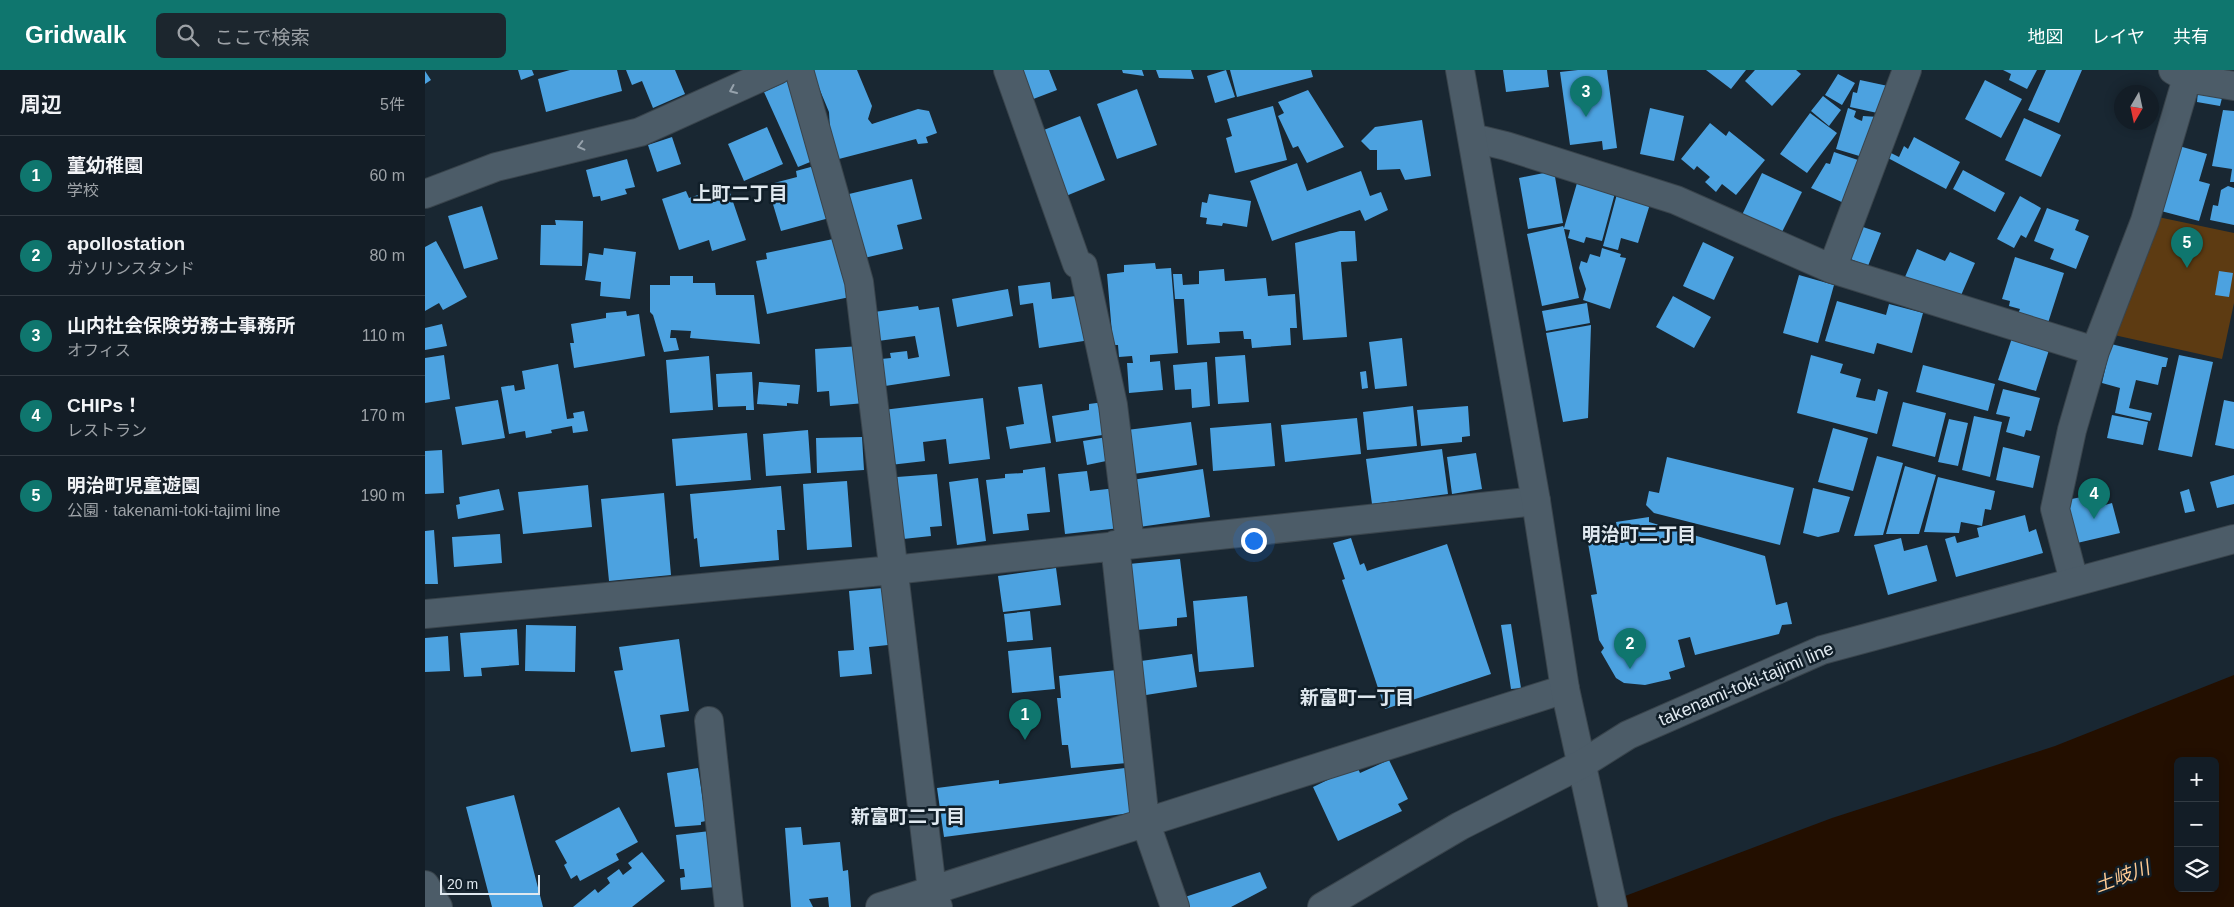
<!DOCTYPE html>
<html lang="ja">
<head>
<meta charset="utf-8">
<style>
	body { margin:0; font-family:Arial,"Noto Sans JP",sans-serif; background:#1c262e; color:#f1f3f6 }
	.controls { position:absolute; right:15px; bottom:15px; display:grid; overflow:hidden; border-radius:8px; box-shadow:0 2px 12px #0003 }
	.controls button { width:45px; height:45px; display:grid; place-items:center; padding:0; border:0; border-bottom:1px solid #323b43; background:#131d26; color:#f1f3f6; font:25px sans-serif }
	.compass { position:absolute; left:1689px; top:15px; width:45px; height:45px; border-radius:50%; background:#131d26; box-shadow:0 2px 12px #0003; rotate:189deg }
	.scale { position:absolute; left:15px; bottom:12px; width:100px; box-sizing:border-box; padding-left:5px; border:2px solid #dfe8ef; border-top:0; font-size:14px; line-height:18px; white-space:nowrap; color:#dfe8ef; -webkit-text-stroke:4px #101e28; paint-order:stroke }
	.you { position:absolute; left:828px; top:470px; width:18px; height:18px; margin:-12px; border:4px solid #fff; border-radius:50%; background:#1a73e8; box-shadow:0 0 0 8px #1a73e833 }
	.badge { display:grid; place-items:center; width:32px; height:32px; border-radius:50%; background:#0f766e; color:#fff; font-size:16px; font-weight:700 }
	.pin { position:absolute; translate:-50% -41px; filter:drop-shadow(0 1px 2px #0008) }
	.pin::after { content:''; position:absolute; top:26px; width:18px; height:15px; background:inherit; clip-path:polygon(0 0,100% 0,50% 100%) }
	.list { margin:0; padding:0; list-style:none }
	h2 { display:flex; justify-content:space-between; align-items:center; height:65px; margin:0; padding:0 20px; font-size:21px }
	h2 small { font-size:16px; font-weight:400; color:#9da2a7 }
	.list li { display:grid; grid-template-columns:32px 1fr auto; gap:15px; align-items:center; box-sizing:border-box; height:80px; padding:0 20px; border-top:1px solid #323b43 }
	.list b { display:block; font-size:19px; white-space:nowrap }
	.list p { margin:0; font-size:16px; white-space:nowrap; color:#9da2a7 }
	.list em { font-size:16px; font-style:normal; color:#9da2a7 }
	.icon { flex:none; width:28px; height:28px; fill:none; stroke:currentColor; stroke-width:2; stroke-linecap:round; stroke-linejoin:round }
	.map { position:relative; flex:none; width:1809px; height:837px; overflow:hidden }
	header { display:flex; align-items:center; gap:30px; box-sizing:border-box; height:70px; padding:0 25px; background:#0f766e; color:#fff }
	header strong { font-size:24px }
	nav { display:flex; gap:28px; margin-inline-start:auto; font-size:18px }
	.search { width:350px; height:45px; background:#1c262e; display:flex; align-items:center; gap:12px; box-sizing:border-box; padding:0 18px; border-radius:8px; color:#9da2a7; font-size:19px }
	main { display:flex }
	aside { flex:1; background:#131d26 }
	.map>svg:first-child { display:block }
	.green { fill:#5d3b12 }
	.water { fill:#230f00; fill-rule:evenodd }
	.building { fill:#4ca2e0 }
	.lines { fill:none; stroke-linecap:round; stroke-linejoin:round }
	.minor-casing { stroke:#39444c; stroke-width:30 }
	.tertiary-casing { stroke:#39444c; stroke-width:30 }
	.secondary-casing { stroke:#39444c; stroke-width:30 }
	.minor { stroke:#4c5c68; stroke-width:28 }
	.tertiary { stroke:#4c5c68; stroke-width:28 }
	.secondary { stroke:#4c5c68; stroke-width:28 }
	.oneway { stroke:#96a2ac }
	.labels { text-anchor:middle; stroke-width:5; stroke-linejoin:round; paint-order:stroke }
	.street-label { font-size:18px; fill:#dfe8ef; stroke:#101e28 }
	.neighbourhood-label { font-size:19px; font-weight:bold; fill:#dfe8ef; stroke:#101e28 }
	.water-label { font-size:19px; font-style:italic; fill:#feca93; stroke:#101e28 }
</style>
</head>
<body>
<header>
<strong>Gridwalk</strong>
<div class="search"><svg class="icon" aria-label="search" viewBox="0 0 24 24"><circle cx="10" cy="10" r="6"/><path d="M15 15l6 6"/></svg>ここで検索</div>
<nav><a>地図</a><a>レイヤ</a><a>共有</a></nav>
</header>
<main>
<aside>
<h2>周辺<small>5件</small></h2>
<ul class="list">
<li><span class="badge">1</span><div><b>菫幼稚園</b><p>学校</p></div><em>60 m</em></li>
<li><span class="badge">2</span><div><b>apollostation</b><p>ガソリンスタンド</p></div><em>80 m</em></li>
<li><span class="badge">3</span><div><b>山内社会保険労務士事務所</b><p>オフィス</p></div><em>110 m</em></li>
<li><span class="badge">4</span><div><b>CHIPs！</b><p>レストラン</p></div><em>170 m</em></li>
<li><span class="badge">5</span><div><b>明治町児童遊園</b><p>公園 · takenami-toki-tajimi line</p></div><em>190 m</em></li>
</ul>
</aside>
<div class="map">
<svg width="1809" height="837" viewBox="0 0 1809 837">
	<rect width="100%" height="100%" fill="#192732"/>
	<path class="green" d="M1733,147L1809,163V233L1797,289L1689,265Z"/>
	<path class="water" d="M1809,605V837H1171L1407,748L1630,676ZM1753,691H1790V818H1753Z"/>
	<path class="building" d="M93,0H107L109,5L96,10Z
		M145,0H192L197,21L121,42L113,9Z
		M201,0H250L260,24L228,38L217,11L207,15Z
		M390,0H432L447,36L443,49L447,54L493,39L504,41L512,63L501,67L503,73L493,74L491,69L410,90L406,74L404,42L387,1Z
		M592,0H624L632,20L603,31Z
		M697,0H717L719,6L698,3Z
		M731,0H766L769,9L734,8Z
		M801,0L810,27L790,33L782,6Z
		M805,0H886L888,7L812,27Z
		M1078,0H1122L1124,17L1081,22Z
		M1153,0H1182L1192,78L1178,80L1177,71L1145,75L1135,2Z
		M1281,0H1321L1306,19Z
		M1330,0H1371L1376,4L1347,36L1320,11Z
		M1578,0H1612L1602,19L1584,10L1586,4Z
		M1621,0H1657L1634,53L1603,40Z
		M0,1L6,10L0,14Z
		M1413,4L1430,13L1417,35L1400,25Z
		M367,9L390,90L373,97L339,22Z
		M1435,10L1463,16L1457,44L1425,37L1428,22L1432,23Z
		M1560,10L1597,29L1576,68L1540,49Z
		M712,19L732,75L692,89L672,34Z
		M883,20L919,77L882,93L873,76L868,78L853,46L859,43L853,32Z
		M1773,21L1798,24L1795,36L1772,32Z
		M1398,26L1416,40L1404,56L1386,41Z
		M848,36L862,90L810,103L801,68L807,66L802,49Z
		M1225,38L1259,46L1249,91L1215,84Z
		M1423,38L1431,41L1429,47L1432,49L1437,51L1438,46L1453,47L1441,88L1411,79Z
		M1798,40L1809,41V112H1805L1807,99L1787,96Z
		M1385,43L1412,63L1382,103L1355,84Z
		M655,46L680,110L636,128L611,63Z
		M1599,48L1636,65L1616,107L1580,90Z
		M997,50L1006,106L980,110L975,99L952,100V80H945L936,71L950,57Z
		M1285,53L1301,66L1304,61L1340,90L1311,125L1297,114L1291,122L1280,112L1285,107L1272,96L1269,100L1256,89Z
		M342,57L358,94L319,111L303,74Z
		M247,67L256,94L232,102L223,75Z
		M1489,67L1535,92L1521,119L1463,88L1466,83L1474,87L1479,76L1483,79Z
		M1754,76L1782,84L1774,111L1785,114L1774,151L1736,141Z
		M1409,82L1439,92L1421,134L1386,118L1401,93L1405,94Z
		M202,89L210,117L200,119L202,124L176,131L175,126L168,127L161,100Z
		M872,93L882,121L936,101L945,126L956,122L963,140L940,151L935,140L847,171L825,111Z
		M393,95L408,147L356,161L344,121L351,119L349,113L372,107L371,101Z
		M1538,100L1580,123L1570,142L1528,119Z
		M1129,101L1138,153L1103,159L1094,108Z
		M1337,103L1377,122L1356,164L1317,145Z
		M487,109L497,149L472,155L478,179L439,188L424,124Z
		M1152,113L1190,123L1177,171L1161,167L1159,173L1143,168L1145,160L1139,159L1154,228L1117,236L1102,164L1138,156L1139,158Z
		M1803,116L1809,118V155L1785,150L1788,135L1793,136L1796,120Z
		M261,121L264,128L273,125L276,133L305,123L321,170L287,181L284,170L254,180L237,129Z
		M784,124L826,131L822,157L798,153L797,156L781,154L782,148L775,147L777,132L782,133Z
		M1192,124L1225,134L1213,173L1196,168L1193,180L1178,176Z
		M1595,126L1616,138L1601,168L1596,165L1589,178L1572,169Z
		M57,136L73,189L39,199L23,146Z
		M1622,138L1654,150L1650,160L1664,166L1651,199L1625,189L1629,179L1609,171Z
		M130,150L158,151L157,196L115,195L116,155H131Z
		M1435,156L1456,163L1443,196L1423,188Z
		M915,161H930L932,191L916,192L922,267L878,270L870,173Z
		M413,168L425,227L342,244L331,191L342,189L341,183Z
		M11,171L42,227L18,240L14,233L0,241V177Z
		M1278,172L1309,187L1289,230L1258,216Z
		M179,178L211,182L205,229L175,226L176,212L160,210L164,183L178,185Z
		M1177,178L1196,184L1195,187L1201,188L1185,239L1158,230L1161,219L1154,198L1156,191L1162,193L1165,184L1175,187Z
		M1492,179L1520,191L1525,182L1550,193L1534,230L1480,207Z
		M1590,187L1639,203L1623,253L1593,244L1595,239L1584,236L1585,231L1577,229Z
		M730,193L731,199L746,198L753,283L725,285V292L735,291L738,320L704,323L702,293H708L707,286L694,287L693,275H688L682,204L699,202V195Z
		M799,199L800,211L841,208L843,226L870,224L872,258H865L866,275L827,278L826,269H819L818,261L794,262L795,273L762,275L759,229H750L748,204H757L758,215L774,214V201Z
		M1794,201L1808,203L1804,227L1790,225Z
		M1374,205L1409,215L1393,273L1358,263Z
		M245,206H268V213H290L291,225H329L335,274L265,268L266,261L246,260L245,268H251L254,280L239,282L228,245L225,242V215H245Z
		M625,212L627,229L659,225L665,270L614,278L608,233L595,235L593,216Z
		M583,219L588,246L532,257L527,229Z
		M1248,226L1286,247L1269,278L1231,257Z
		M1412,231L1461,245L1464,234L1498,243L1487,283L1452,273L1449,284L1400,271Z
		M1162,233L1165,253L1121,261L1117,241Z
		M493,236L494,240L514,237L525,306L460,316L456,289L466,288L465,283L482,281L483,289L494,287L490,266L453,271L449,242Z
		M201,241L202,246L214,244L220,286L149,298L145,273H149L146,254L181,248V243Z
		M17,254L22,276L0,280V258Z
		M1166,255L1163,348L1138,352L1121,263Z
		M977,268L982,316L950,319L944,272Z
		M1587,268L1624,280L1611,321L1573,310Z
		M1686,274L1743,288L1741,297H1737L1733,315L1711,310L1704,338L1727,343L1725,351L1690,343L1695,318L1677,313Z
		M436,276L440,333L405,336L404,321L392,322L390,279Z
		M19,285L25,329L0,333V288Z
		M820,285L824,332L793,334L790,287Z
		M1386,285L1418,294L1415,303L1436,309L1431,327L1450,331L1453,319L1463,322L1452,364L1372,343Z
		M1754,285L1788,292L1767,387L1733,380Z
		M284,286L288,340L245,343L241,290Z
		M782,292L785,336L767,338L766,319L750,320L748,295Z
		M133,294L142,349L149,348L148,343L159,341L163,361L148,363L147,356L126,360L127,363L101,368L100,361L84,364L76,317L89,315L90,321L100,319L97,301Z
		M1498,295L1570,314L1563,341L1491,322Z
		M941,301L943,318L937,319L935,302Z
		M327,302L329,340H321V336L293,337L291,304Z
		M334,312L375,315L373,334L362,333V336L332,334Z
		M617,314L626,373L585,379L581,357L599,354L593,317Z
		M1578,319L1615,328L1606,361L1601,360L1599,367L1581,362L1585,347L1571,344Z
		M558,328L565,389L524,394L521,369L498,372L500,391L465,395L458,340Z
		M73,330L80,368L37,375L30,337Z
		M1799,330L1809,332V379L1790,375Z
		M679,332L684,364L631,372L627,346L664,340V334Z
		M1478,332L1521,343L1510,387L1467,376Z
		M988,336L992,376L942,380L938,342Z
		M1043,336L1045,366L1037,367V372L996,376L992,340Z
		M1687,345L1723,352L1718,375L1682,368Z
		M1549,346L1577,352L1565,407L1537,400Z
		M932,348L936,384L860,392L856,355Z
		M1524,349L1543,353L1533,396L1513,392Z
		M766,352L772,395L708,404L702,360Z
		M846,353L850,396L788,401L785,358Z
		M1408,358L1443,368L1428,421L1393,412Z
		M383,360L386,403L341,406L338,364Z
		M322,363L326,410L251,416L247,369Z
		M437,367L439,400L392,403L391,368Z
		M682,367L686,390L662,395L658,371Z
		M1578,377L1615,386L1608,418L1571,410Z
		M1017,379L1023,424L947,434L941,389Z
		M17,380L19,423L0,424V381Z
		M1051,383L1057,419L1027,424L1022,387Z
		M1452,386L1478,393L1458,465L1429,466Z
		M1242,387L1369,418L1355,475L1229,443L1221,435L1224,421L1234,423Z
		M1480,396L1511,405L1494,464H1461Z
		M620,397L625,442L602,444L604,460L568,464L561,410L580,408V404L598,403V400Z
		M778,399L785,447L714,457L707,410Z
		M662,401L665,421L691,418L695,458L640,464L633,404Z
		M512,404L517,456L505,457L506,466L478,469L472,407Z
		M1809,405V434L1792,438L1785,412Z
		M1513,407L1570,421L1566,440L1560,439L1557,456L1536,452L1534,463L1499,462Z
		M553,408L561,471L532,475L524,412Z
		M422,411L427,477L382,480L378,414Z
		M163,415L167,457L98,464L93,422Z
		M356,416L360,460H352L354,490L275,497L272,468L269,469L265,424Z
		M1388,418L1425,427L1414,462L1393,467L1378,463Z
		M74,419L79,440L33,449L31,435L35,434L34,427Z
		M1764,419L1770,441L1760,443L1755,422Z
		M239,423L246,505L184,511L176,429Z
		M1661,426L1662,430L1678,427L1680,435L1687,433L1695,463L1652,473L1642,430Z
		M1600,445L1604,462L1611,459L1618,483L1531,507L1520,469L1530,466L1532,473L1554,467L1552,458Z
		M1224,447V452L1340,486L1351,535L1362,532L1367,554L1357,555L1354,564L1270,585L1265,567L1253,570L1260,597L1244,602L1246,609L1220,615L1199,613L1191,608L1176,582L1179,578L1174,570L1166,525L1172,524L1161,462L1192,457L1191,452Z
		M9,460L13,514H0V461Z
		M75,464L77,493L29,497L27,467Z
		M926,468L935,495L939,493L942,501L1022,474L1066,604L960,639L917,510L920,509L908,473Z
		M1476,468L1479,481L1502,475L1512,511L1463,525L1449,475Z
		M755,489L762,547L752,548V556L712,560L704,494Z
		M631,498L636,535L578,542L573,506Z
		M458,518L463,575L444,577L447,604L415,607L413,581L429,580L424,521Z
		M822,526L829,597L774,602L768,531Z
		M605,541L608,570L582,572L579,544Z
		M1086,554L1096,618L1086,619L1076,555Z
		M101,555L151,556L150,602L100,601Z
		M92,559L94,595L56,598L57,606L39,607L35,563Z
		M23,566L25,601L0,602V568Z
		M254,569L264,641L235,645L240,677L206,682L189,601L198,600L194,577Z
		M626,577L630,619L587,623L583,581Z
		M767,584L772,617L721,625L716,591Z
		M692,600L702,693L646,698L643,675H637L632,628H636L634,606Z
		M964,690L983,729L973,734L977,741L913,771L888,717L932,696L935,703Z
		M273,698L281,751L276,752V755L250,757L242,703Z
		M700,698L706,743L519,767L512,718L574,710V714Z
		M89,725L118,837H67L41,737Z
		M194,737L213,772L191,784L194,790L155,811L152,805L146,809L139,795L142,793L130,771Z
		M376,757L378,775L415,772L418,801L423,800L426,837H404L403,827L384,829L388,837H366L360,758Z
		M285,761L291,817L256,820L255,808L260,807L259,799H255L251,765Z
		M217,782L240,811L207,837H148L170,819L173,823L185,813L182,808L194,799L198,805L207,798L203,793Z
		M835,802L842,818L806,837H765L760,827Z"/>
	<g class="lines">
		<defs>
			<path id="minor" d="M374,0L434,212L507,820L513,837
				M583,0L652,194L658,196L688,335L705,473
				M1748,0L1762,8L1809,16
				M1048,68L1081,76L1251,130L1407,199L1670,281
				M0,124L71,97L215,62L352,0
				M1407,199L1482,0
				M690,475L720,751L750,837
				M1649,511L1630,439L1647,360L1670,281L1720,151L1762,8
				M0,544L468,500L1111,431
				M284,651L304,837
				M0,815L13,837
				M455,837L1140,619"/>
			<path id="tertiary" d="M1035,0L1111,431L1140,619L1188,837"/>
			<path id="secondary" d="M897,837L1035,756L1157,694L1203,665L1397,580L1809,469"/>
		</defs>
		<use href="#minor" class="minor-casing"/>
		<use href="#tertiary" class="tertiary-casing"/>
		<use href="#secondary" class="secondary-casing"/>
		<use href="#minor" class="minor"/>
		<use href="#tertiary" class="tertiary"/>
		<use href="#secondary" class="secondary"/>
	</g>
	<defs><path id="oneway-chevron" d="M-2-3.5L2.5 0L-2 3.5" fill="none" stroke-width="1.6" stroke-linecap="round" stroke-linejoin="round" transform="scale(1.25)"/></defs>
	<g class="oneway">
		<use href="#oneway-chevron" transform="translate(308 20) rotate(156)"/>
		<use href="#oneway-chevron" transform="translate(156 76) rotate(166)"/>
	</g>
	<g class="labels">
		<g class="street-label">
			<text transform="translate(1321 614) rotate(-23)" y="6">takenami-toki-tajimi line</text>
		</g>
		<g class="neighbourhood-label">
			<text x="315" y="130">上町二丁目</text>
			<text x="1214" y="471">明治町二丁目</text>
			<text x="932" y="634">新富町一丁目</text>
			<text x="483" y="753">新富町二丁目</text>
		</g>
		<g class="water-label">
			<text transform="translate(1697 806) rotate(-20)" y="7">土岐川</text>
		</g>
	</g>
</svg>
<div class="controls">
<button>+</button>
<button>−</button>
<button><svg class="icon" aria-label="layers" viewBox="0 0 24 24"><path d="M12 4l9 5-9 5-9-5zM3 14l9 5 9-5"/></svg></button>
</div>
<svg class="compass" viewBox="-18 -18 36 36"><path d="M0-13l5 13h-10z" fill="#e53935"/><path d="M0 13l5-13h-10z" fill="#9da2a7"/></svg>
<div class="scale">20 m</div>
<div class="you"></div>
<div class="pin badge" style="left:600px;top:670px">1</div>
<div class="pin badge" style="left:1205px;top:599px">2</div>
<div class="pin badge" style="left:1161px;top:47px">3</div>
<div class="pin badge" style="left:1669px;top:449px">4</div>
<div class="pin badge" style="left:1762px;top:198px">5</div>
</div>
</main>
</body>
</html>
